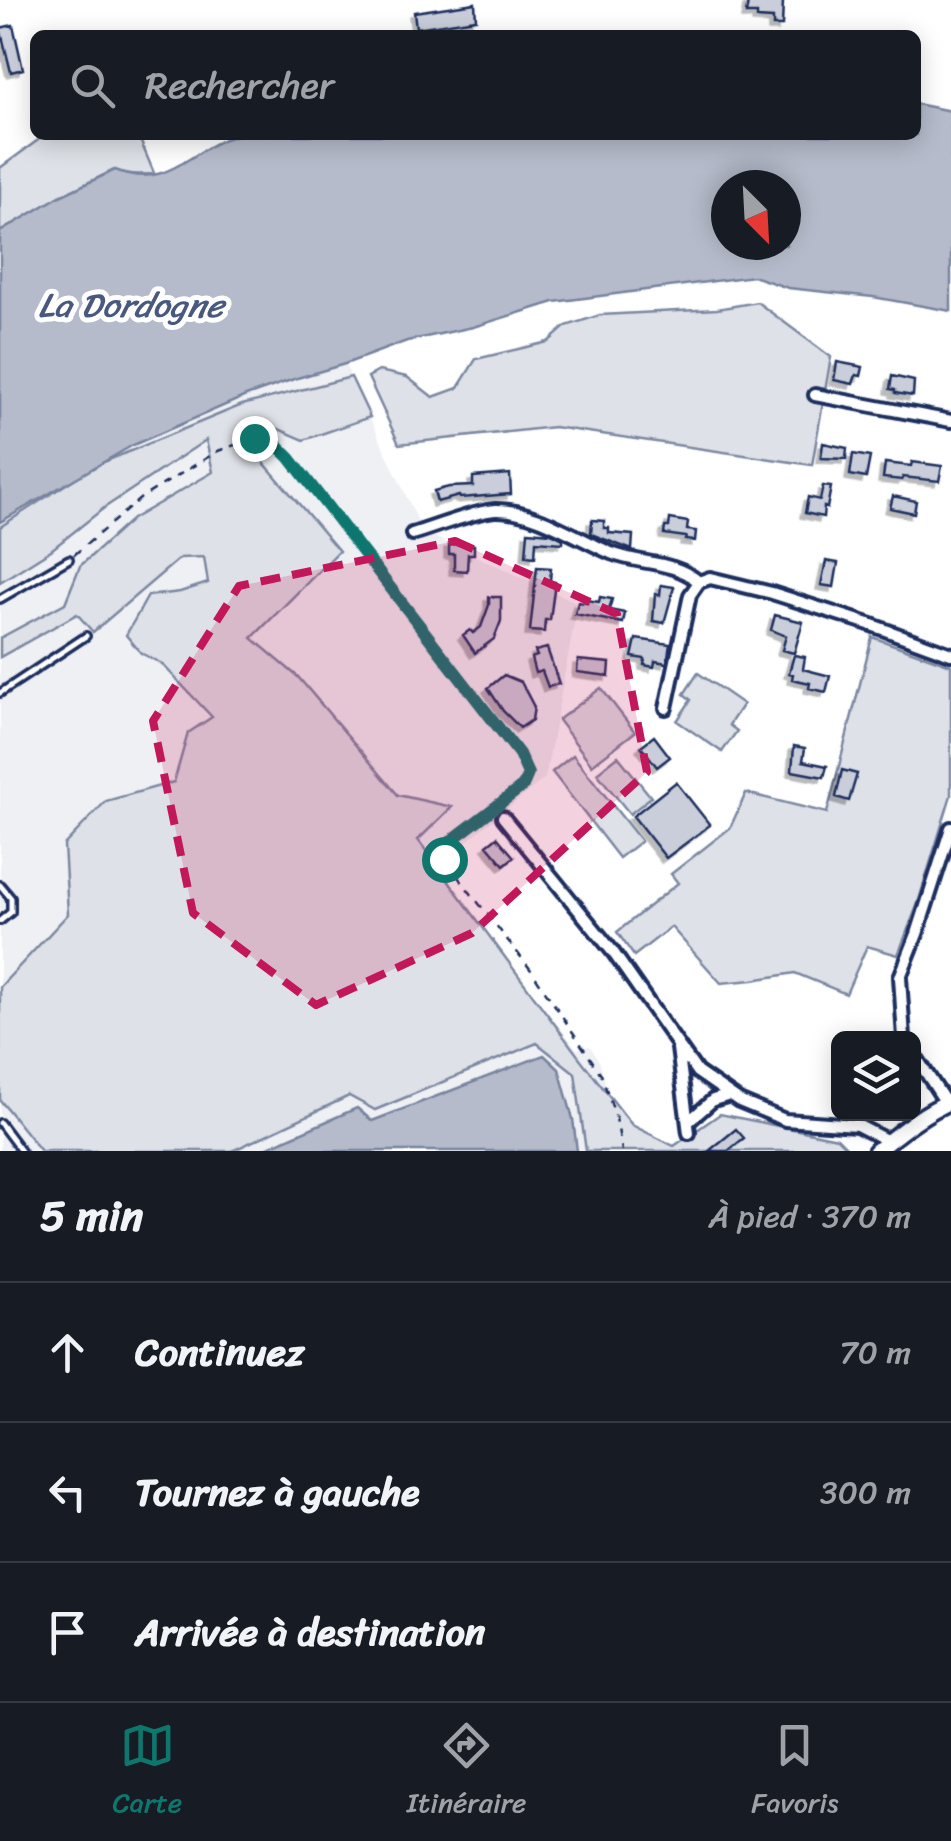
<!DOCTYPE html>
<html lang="fr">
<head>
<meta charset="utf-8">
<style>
	body { margin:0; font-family:Sriracha,sans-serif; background:#20242c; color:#f1f3f6 }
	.controls { position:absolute; right:30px; bottom:30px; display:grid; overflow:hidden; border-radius:15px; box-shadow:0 5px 25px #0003 }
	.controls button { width:90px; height:90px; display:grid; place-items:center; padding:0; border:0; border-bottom:2px solid #363941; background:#171b24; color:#f1f3f6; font:50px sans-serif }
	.compass { position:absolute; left:711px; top:170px; width:90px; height:90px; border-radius:50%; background:#171b24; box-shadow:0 5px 25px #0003; rotate:156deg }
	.stop { position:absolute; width:30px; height:30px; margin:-22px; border:8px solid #0f766e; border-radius:50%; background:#fff }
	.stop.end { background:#0f766e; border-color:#fff; box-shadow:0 2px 10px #0008 }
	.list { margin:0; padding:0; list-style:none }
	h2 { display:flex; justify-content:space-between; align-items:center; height:130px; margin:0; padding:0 40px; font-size:42px }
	h2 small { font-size:32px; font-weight:400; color:#9ea1a6 }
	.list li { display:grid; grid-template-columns:65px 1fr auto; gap:30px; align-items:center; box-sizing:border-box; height:140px; padding:0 40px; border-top:2px solid #363941 }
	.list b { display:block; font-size:38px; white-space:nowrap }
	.list em { font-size:32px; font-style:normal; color:#9ea1a6 }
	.icon { flex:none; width:55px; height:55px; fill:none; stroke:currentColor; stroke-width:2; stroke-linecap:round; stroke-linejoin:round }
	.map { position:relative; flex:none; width:951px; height:1151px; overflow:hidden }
	.search { position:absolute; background:#171b24; box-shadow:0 5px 25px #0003; left:30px; right:30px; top:30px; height:110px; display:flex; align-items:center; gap:25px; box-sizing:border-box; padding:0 35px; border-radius:15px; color:#9ea1a6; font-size:38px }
	.sheet { height:550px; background:#171b24 }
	nav { display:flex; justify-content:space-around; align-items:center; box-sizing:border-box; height:140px; border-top:2px solid #363941; background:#171b24; font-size:28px; color:#9ea1a6 }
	nav a { display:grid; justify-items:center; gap:5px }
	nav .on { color:#0f766e }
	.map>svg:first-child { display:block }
	.built { fill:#eff0f4 }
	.green { fill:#dee1e7; stroke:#7c88a2; stroke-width:2.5 }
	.water { fill:#b5bbca; stroke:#77839f; stroke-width:2.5; fill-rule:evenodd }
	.building { fill:#caceda; stroke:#1b2f5e; stroke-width:2.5; filter:url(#shadow) }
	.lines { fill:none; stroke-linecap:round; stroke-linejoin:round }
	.lane-casing { stroke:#1b2f5e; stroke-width:12 }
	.street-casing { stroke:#1b2f5e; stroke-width:18 }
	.secondary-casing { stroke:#1b2f5e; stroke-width:21 }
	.path { stroke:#1b2f5e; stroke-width:2.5; stroke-dasharray:8 8; stroke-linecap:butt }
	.lane { stroke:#fff; stroke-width:5 }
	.street { stroke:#fff; stroke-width:10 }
	.secondary { stroke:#fff; stroke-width:14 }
	.route { stroke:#0f766e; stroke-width:12 }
	.marked { fill:#c2185b; fill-opacity:0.2; stroke:#c2185b; stroke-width:8; stroke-dasharray:20 12; stroke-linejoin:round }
	.labels { text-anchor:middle; stroke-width:10; stroke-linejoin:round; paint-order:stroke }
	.water-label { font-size:35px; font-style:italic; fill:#49597e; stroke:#fff }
</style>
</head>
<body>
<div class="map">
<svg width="951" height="1151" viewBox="0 0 951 1151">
	<defs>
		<filter id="shadow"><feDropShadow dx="-4.5" dy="4.5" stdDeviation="0" flood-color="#0004"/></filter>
	</defs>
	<rect width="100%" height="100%" fill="#fff"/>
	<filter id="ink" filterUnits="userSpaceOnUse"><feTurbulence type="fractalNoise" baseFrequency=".01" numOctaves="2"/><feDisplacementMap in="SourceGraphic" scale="20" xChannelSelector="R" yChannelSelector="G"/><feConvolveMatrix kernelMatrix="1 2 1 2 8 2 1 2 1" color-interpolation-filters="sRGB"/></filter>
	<g filter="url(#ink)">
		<path class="built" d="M345,364L423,532L578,603L545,778L437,865L471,916L577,1049L590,1046L600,1063L623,1151H0V522L91,468L176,425L294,379Z"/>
		<path class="green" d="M45,135H138L154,173C140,176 128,175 114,170L60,196L0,232V168Z
			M757,302L831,357L812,465L554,427L399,444L368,377L379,371L407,377L433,397L458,388L476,359L548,342L566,326L600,315L717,309Z
			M351,377L370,417L304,440L260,421V458L339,551L252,638L298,677L398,795L452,807L418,840L579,1057L632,1125L674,1146L720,1114L837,1138L848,1149L846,1151H586L575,1073L537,1043L375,1110L349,1096L232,1151H41L0,1100V987L68,914L64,845L106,801L174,782L188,733L212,717L162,664L141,653L126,635L148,596L180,592L208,583L204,557L180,558L93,632L77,614L0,657V638L65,603L80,566L132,519L213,472L206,440L104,508L51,550L0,582V527L94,466L242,405Z
			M872,637L951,665V795L917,906L898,955L867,946L846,994L795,973L753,980L721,983L671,927L634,956L617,932L678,883L671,874L730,828L746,793L827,813Z
			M698,673L743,704L729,725L737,731L722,752L677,721L691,700L684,694Z
			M601,688L635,732L592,765L558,720Z
			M573,755L641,841L619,858L552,772Z
			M618,756L651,797L630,814L597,773Z"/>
		<path class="water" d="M916,104L951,111V311L873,297L788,288L753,276L554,302L473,327L407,341L345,364L294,379L246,396L133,445L0,522V232L60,196L115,170C171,192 192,145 238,135H916ZM726,185H786V245H726Z
			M544,1055L559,1069L573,1119L577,1151H259L357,1108L372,1121Z"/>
		<path class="building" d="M753,0L783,2L782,26H773V19L757,18V14H746L748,2Z
			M475,3L476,19L416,28L414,12Z
			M13,25L23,69L11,72L0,28Z
			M837,362L863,367L861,376L856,375L853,384L834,380Z
			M892,376L914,381L913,396L895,393V390L890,389Z
			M823,443L847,448L846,459L821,458Z
			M853,454L870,457L866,478L850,475Z
			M912,462L942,466L939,481L903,477L902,480L883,478L885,463L911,466Z
			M510,474L511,494L460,498L459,496L437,502L434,491L449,487L473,486V477Z
			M823,486L831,487L827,508L824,507L823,517L805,513L808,497L820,500Z
			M893,496L916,501L914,513L890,508Z
			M670,519L688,522L687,530L696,531L695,541L685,540L686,537L664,534L665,527H669Z
			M592,520L604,521V528H609V533L633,535L632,550L591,534Z
			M528,531L551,533L563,539V543L536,541L535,557L526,556Z
			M449,544L474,545V554H468L467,571L454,570V554H449Z
			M826,561L838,563L834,587L821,585Z
			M537,567L551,568L550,581L555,582L550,620H545L544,632L530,631Z
			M661,585L674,587L664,623L653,621L655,594L660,595Z
			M489,597H501V621L494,639L475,653L463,635L470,630L473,633L481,627L489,605Z
			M600,597L612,599L609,610L625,613L623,623L575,614L578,602L587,603V600L599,602Z
			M775,615L803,622L794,653L782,650L786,636L771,630Z
			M636,639L670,644L667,663L655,661L654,667L644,665L645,659L632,657Z
			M547,648L559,684L548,687L542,671L535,673L531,658L537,656L535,651Z
			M794,655L805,657L803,669L830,676L826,692L809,688L810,683L792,679L793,674L789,673Z
			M578,660L610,663L609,676L577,672Z
			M504,675L521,682L534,707L532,720L520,728L503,711L488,688Z
			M654,736L670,757L657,767L641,746Z
			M794,746L805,748L803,761L827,766L824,777L792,771Z
			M842,770L857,774L849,801L836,797Z
			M676,782L710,825L666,858L633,816Z
			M497,837L514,857L504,865L487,845Z
			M736,1129L744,1138L728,1151H709Z"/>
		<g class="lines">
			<defs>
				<path id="lane" d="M0,599L69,559
					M0,693L86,636
					M0,885L11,898V912L0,921
					M0,1123L21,1151"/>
				<path id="street" d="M815,395L951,421
					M412,534C433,528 475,511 495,510C534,509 576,538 611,553C641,565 673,560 699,582
					M699,582L710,578L772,593L869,624L951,654
					M666,708L690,595L699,582
					M503,817L613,952L697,1072L739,1101L785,1120L857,1125L888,1141
					M904,1038L900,977L917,934L951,828
					M678,1048L689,1133
					M914,1054L946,1103
					M688,1122L713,1100L730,1095"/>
				<path id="secondary" d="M876,1151C900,1132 923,1113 951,1101"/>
			</defs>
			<use href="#lane" class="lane-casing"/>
			<use href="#street" class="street-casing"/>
			<use href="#secondary" class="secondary-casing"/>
			<path class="path" d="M74,555L141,498L218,451L254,438L271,440L290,458L519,754L528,774L523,786L452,841L444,859L531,970L601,1074L616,1118L622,1151"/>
			<use href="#lane" class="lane"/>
			<use href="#street" class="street"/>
			<use href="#secondary" class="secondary"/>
		</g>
	</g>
	<g class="lines" filter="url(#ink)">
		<path class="route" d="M254,438L272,440L290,458L519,754L528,774L523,786L452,840L444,859"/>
	</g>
	<path class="marked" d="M455,541L617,614L647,772L472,933L316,1005L193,913L153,721L239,586Z"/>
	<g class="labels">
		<g class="water-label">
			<text x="131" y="317">La Dordogne</text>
		</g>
	</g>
</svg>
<div class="controls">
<button><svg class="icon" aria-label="layers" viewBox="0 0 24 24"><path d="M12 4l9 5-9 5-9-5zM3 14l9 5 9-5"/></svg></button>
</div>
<svg class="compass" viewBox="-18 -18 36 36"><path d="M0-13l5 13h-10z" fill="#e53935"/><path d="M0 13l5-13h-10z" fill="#9ea1a6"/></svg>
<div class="stop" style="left:444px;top:859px"></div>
<div class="stop end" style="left:254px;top:438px"></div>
<div class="search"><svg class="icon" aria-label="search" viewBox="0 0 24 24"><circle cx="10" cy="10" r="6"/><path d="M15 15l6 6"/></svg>Rechercher</div>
</div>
<section class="sheet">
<h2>5 min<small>À pied · 370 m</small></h2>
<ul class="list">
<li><svg class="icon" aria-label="ahead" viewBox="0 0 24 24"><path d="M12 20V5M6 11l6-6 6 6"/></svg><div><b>Continuez</b></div><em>70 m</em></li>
<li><svg class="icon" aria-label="left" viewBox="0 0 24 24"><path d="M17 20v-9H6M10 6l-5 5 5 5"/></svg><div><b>Tournez à gauche</b></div><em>300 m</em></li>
<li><svg class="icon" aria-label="arrive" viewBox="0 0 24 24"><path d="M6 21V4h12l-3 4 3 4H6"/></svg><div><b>Arrivée à destination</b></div></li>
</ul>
</section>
<nav>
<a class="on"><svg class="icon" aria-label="map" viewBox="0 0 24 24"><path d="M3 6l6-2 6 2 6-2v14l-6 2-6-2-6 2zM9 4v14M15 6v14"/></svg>Carte</a>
<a><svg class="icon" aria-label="directions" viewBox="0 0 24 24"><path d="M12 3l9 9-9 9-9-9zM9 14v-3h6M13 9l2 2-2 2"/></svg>Itinéraire</a>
<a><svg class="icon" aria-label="saved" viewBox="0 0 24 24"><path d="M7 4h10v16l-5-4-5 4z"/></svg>Favoris</a>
</nav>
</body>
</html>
